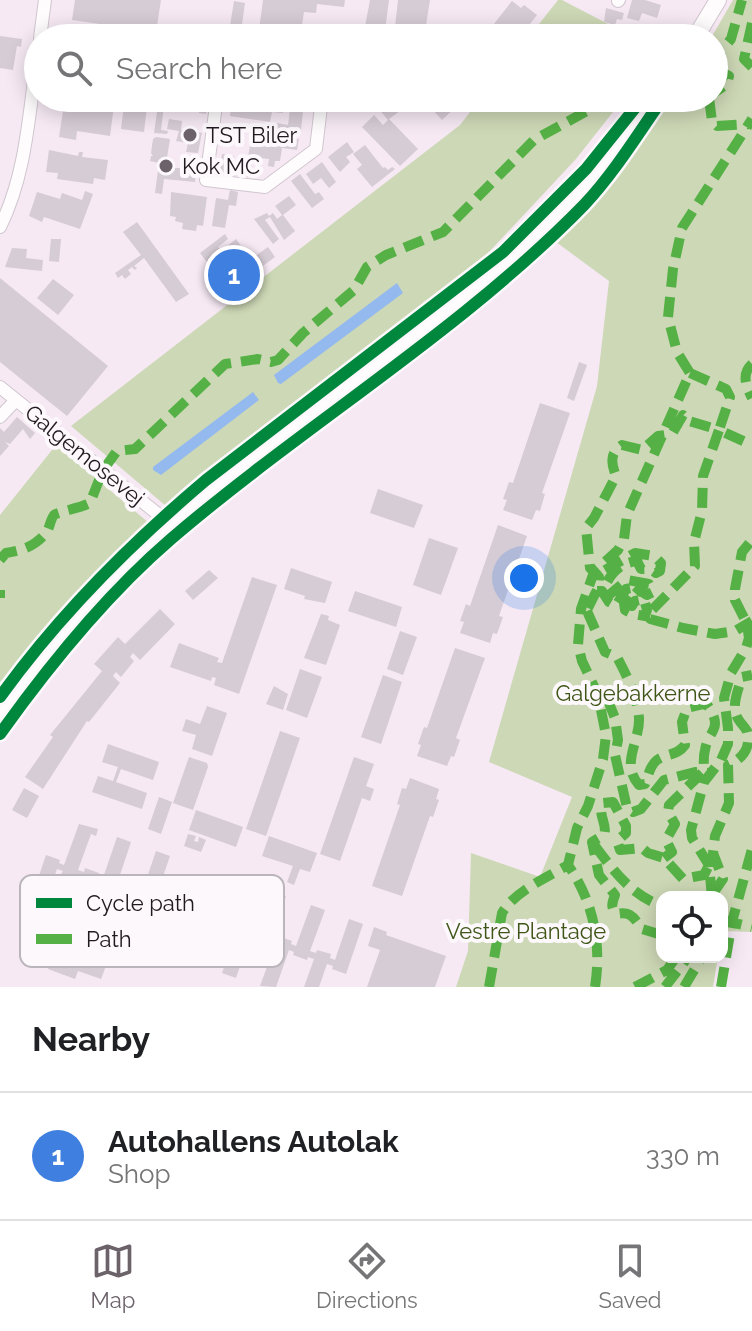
<!DOCTYPE html>
<html lang="en">
<head>
<meta charset="utf-8">
<style>
	body { margin:0; font-family:Raleway,sans-serif; background:#f6f6f6; color:#202124 }
	.controls { position:absolute; right:24px; bottom:24px; display:grid; overflow:hidden; border-radius:16px; box-shadow:0 4px 20px #0003 }
	.controls button { width:72px; height:72px; display:grid; place-items:center; padding:0; border:0; border-bottom:2px solid #e0e0e0; background:#fff; color:#202124; font:40px sans-serif }
	.you { position:absolute; left:524px; top:578px; width:28px; height:28px; margin:-20px; border:6px solid #fff; border-radius:50%; background:#1a73e8; box-shadow:0 0 0 12px #1a73e833 }
	.badge { display:grid; place-items:center; width:52px; height:52px; border-radius:50%; background:#6c626a; color:#fff; font-size:26px; font-weight:700 }
	.pin { position:absolute; translate:-50% -50%; border:4px solid #fff; box-shadow:0 2px 8px #0006 }
	.list { margin:0; padding:0; list-style:none }
	h2 { display:flex; justify-content:space-between; align-items:center; height:104px; margin:0; padding:0 32px; font-size:34px }
	h2 small { font-size:26px; font-weight:400; color:#757577 }
	.list li { display:grid; grid-template-columns:52px 1fr auto; gap:24px; align-items:center; box-sizing:border-box; height:128px; padding:0 32px; border-top:2px solid #e0e0e0 }
	.list b { display:block; font-size:30px; white-space:nowrap }
	.list p { margin:0; font-size:26px; white-space:nowrap; color:#757577 }
	.list em { font-size:26px; font-style:normal; color:#757577 }
	.icon { flex:none; width:44px; height:44px; fill:none; stroke:currentColor; stroke-width:2; stroke-linecap:round; stroke-linejoin:round }
	.map { position:relative; flex:none; width:752px; height:987px; overflow:hidden }
	.search { position:absolute; background:#fff; box-shadow:0 4px 20px #0003; left:24px; right:24px; top:24px; height:88px; display:flex; align-items:center; gap:20px; box-sizing:border-box; padding:0 28px; border-radius:44px; color:#757577; font-size:30px }
	.sheet { height:232px; background:#fff }
	nav { display:flex; justify-content:space-around; align-items:center; box-sizing:border-box; height:112px; border-top:2px solid #e0e0e0; background:#fff; font-size:22px; color:#757577 }
	nav a { display:grid; justify-items:center; gap:4px }
	nav .on { color:#6c626a }
	.map>svg:first-child { display:block }
	.green { fill:#cdd8b6 }
	.water { fill:#94b9ef }
	.building { fill:#d6ccd5 }
	.lines { fill:none; stroke-linecap:round; stroke-linejoin:round }
	.minor-casing { stroke:#d0c6ce; stroke-width:14 }
	.major-casing { stroke:#d0c6ce; stroke-width:18 }
	.minor { stroke:#fefcfd; stroke-width:12 }
	.major { stroke:#fefcfd; stroke-width:16 }
	.quiet { stroke:#55b145; stroke-width:10; stroke-dasharray:20 10; stroke-linecap:butt }
	.cycleway-casing { stroke:#fcf8fc; stroke-width:17 }
	.cycleway { stroke:#00873e; stroke-width:12 }
	.poi-dot { fill:#6c626a; stroke:#fcf8fc; stroke-width:3 }
	.labels { text-anchor:middle; stroke-width:8; stroke-linejoin:round; paint-order:stroke }
	.poi-label { font-size:22px; fill:#211920; stroke:#fcf8fc; text-anchor:start }
	.street-label { font-size:22px; fill:#211920; stroke:#fcf8fc }
	.park-label { font-size:22px; fill:#3e5516; stroke:#fcf8fc }
	.key { fill:#fcf8fc; stroke:#bab5ba; stroke-width:2 }
	.key-label { font-size:22px; fill:#211920 }
</style>
</head>
<body>
<div class="map">
<svg width="752" height="987" viewBox="0 0 752 987">
	<rect width="100%" height="100%" fill="#f6e9f4"/>
	<path class="green" d="M558,0H562L635,38H528Z
		M733,0H752V932L722,931V897H662V957H718L713,987H456L468,951L471,853L540,877L572,797L489,762L597,386L609,281L556,242L606,186L673,98H714V38H711Z
		M481,98H624L576,159L488,253L184,488L166,506L71,426L460,125Z
		M56,445L149,523L60,612L0,686V515Z"/>
	<path class="water" d="M397,283L403,293L281,384L278,383L274,375Z
		M253,392L259,400L161,475L153,470V467Z"/>
	<path class="building" d="M75,0H161L156,32L72,20Z
		M263,0H345L344,7L317,4L316,13L304,12L300,38H258Z
		M370,0H389L384,38L363,37Z
		M398,0H430L424,38H398L399,27H395Z
		M632,0H645L661,5L657,18L642,13L639,21L627,18Z
		M234,1L245,3L240,38H228Z
		M512,1L521,8L524,5L537,15L519,38H483Z
		M606,8L624,13L622,20L617,19L615,25L604,22Z
		M71,26L133,35V38L70,36Z
		M0,36L22,39L21,47L17,46L13,70L0,68Z
		M65,98L100,102L101,98H107L106,103L114,105L110,136L77,131L76,140L59,137Z
		M125,98H148L144,132L121,129Z
		M159,98H165L161,130L168,131L167,134L154,133Z
		M178,98H209L206,114L199,113L200,103Z
		M232,98H285L283,113L272,112L270,122L230,116Z
		M389,98H396L404,108L389,119L418,149L400,166L362,127L374,115L383,125L388,120L378,108Z
		M442,98H472L464,105L461,102L442,120L431,108Z
		M290,109L303,111L301,130L287,128L286,134L270,132L271,122L288,125Z
		M169,119L182,121L181,130L202,133L198,153L186,152L188,143L176,141L179,131L167,129Z
		M252,134L299,139L297,150L282,148L280,161H275L274,167L268,166L269,159L248,157Z
		M156,137L170,139L166,164L174,165V168H193V173H196L195,182L164,179L162,194L155,193L159,163L150,161L151,156H153L151,153L153,139Z
		M347,142L354,152L346,157L350,162L340,172L328,157Z
		M365,145L383,168L385,167L388,170L392,167L395,169L372,187L357,169L362,165L353,154Z
		M49,150L78,156L79,152H83L82,157L108,160L105,180L94,178L93,184L57,179L58,173L46,172Z
		M222,154L234,156L233,162L252,164L250,177L219,173Z
		M322,162L336,182L329,188L321,178L313,184L306,174Z
		M300,174L315,194L319,192L324,199L312,208L291,181Z
		M230,190L238,192L236,206L229,205L225,228L212,226L216,198L228,200Z
		M85,191L93,194L80,229L44,217L42,222L29,216L37,192L60,199L62,193L82,200Z
		M171,192L207,197L203,226L197,225L196,231L182,229L183,223L175,221L176,217L170,216Z
		M289,196L296,205L283,215L295,231L284,240L270,217L265,220L279,239L273,244L254,219L267,213L269,216L273,213L277,219L282,215L275,206Z
		M137,222L189,294L176,302L144,258L134,266L137,268L135,270L132,267L128,270L131,274L125,279L122,275L118,278L115,273L141,255L123,232Z
		M225,234L228,239L218,247L221,251L236,239L251,259L268,247L275,257L229,291L200,253Z
		M51,239H61L59,262L49,261Z
		M12,248L27,249L26,258L43,260L42,271L5,267Z
		M0,278L108,366L67,416L0,362Z
		M53,279L74,295L58,315L37,298Z
		M579,362L587,365L574,401L567,398Z
		M540,403L570,413L542,493L545,494L540,511L536,510L532,520L503,510L507,500L503,499L509,482L513,483Z
		M17,417L35,433L30,439L23,429L10,444L5,442L9,446L0,456V428L4,432Z
		M378,489L423,505L414,528L370,513Z
		M498,525L527,536L499,616L503,617L497,634L493,633L490,643L460,633L464,622L460,621L466,604L470,606Z
		M429,538L458,548L441,595L413,585Z
		M291,568L332,582L325,603L304,599L305,596L284,589Z
		M209,570L218,578L193,600L185,591Z
		M252,577L277,585L239,694L214,685L216,678L212,677L211,681L170,667L179,643L219,658L217,662L222,663Z
		M355,591L402,607L396,627L348,611Z
		M160,609L175,624L140,660L133,653L130,657L134,661L121,677L116,672L113,676L120,683L89,722L87,721L43,789L25,777L53,737L50,735L102,671L94,664L118,637L125,644Z
		M321,614L329,616L328,620L340,625L326,665L304,658Z
		M400,631L417,637L403,675L387,669Z
		M455,648L485,658L456,738L460,740L454,757L451,756L447,766L417,756L421,745L418,744L424,727L427,728Z
		M300,669L322,677L307,718L286,710Z
		M383,675L402,682L381,744L361,737Z
		M274,686L288,694L283,710L266,704Z
		M207,706L227,713L212,756L192,749L196,735L182,731L186,719L200,724Z
		M280,731L300,738L266,836L246,829Z
		M108,744L159,762L153,780L121,769L116,782L147,793L142,809L92,792L98,776L113,781L118,767L102,762Z
		M189,757L207,763L208,767L193,810L173,803Z
		M354,757L374,764L366,786L374,789L370,801L362,798L340,861L320,854Z
		M410,778L439,789L436,799L439,800L433,817L430,816L402,896L372,886L400,805L397,804L402,788L406,789Z
		M24,788L39,796L27,818L12,810Z
		M159,797L172,802L161,834L148,829Z
		M196,810L243,827L236,847L189,830Z
		M79,824L98,829L96,836L91,834L78,870L84,872L85,868L99,873L98,877L103,878L117,837L131,842L117,884L122,885L124,882L138,887L136,890L142,892L156,851L170,856L156,897L161,899L162,895L176,900L175,904L200,912L201,909L215,914L214,917L219,919L233,878L247,883L233,924L238,926L239,922L253,927L252,931L258,932L272,891L286,896L272,937L277,939L278,936L292,941L291,944L296,946L311,905L325,910L310,951L316,953L317,950L331,954L330,958L335,960L349,919L363,924L346,974L332,969L333,966L327,964L319,987H304L314,959L308,957L307,960L293,955L294,952L289,950L276,987L260,986L275,945L270,943L268,947L254,942L256,938L250,937L236,978L222,973L236,932L231,930L230,933L216,928L217,925L212,923L197,964L183,959L198,918L173,910L159,950L144,946L159,905L154,903L152,906L139,901L140,898L134,896L120,937L106,932L121,891L115,889L114,892L100,888L101,884L96,882L81,923L68,918L82,878L76,876L75,879L61,874L63,871L57,869L43,910L29,905L46,855L60,860L59,863L64,865Z
		M188,834L196,836L194,841L198,842L199,837L206,840L201,852L184,846Z
		M269,836L317,853L310,872L300,869L294,885L287,882L293,866L262,856Z
		M374,927L387,932L386,935L446,956L435,987H367L380,950L368,946Z
		M53,956L76,964L79,956L106,966L101,979L78,971L75,979L48,969Z"/>
	<g class="lines">
		<defs>
			<path id="minor" d="M618,1L619,0
				M40,38L45,0
				M217,98L206,180L265,187L316,149L322,98
				M0,227C27,173 29,110 38,51
				M0,387L169,523
				M0,417L16,400"/>
			<path id="major" d="M695,38L718,0
				M0,714L63,633L169,523L465,297C537,240 601,174 653,98"/>
		</defs>
		<use href="#minor" class="minor-casing"/>
		<use href="#major" class="major-casing"/>
		<use href="#minor" class="minor"/>
		<use href="#major" class="major"/>
		<path class="quiet" d="M752,23L744,59L752,67
			M714,68L718,55L731,39L742,0
			M714,72L717,70L729,76L727,84L714,93
			M709,98L712,121L717,126L749,124L752,122
			M752,364C741,374 746,386 752,398
			M690,373L726,389L730,397L719,430L752,445
			M0,560L6,553C23,550 34,547 46,533C50,528 50,520 54,515C57,512 81,508 90,503L103,470L117,451L135,449L225,364L258,359L271,362L278,360L303,333L354,290L367,267L386,255L443,232L534,140L596,106L601,98
			M0,590V598
			M597,591H602L609,602L616,606L626,589L631,588L632,592L624,603L625,610L633,614L645,616L647,610L644,599L635,601L632,606L626,604L639,590L647,595L653,592L649,584L627,580L609,595L606,584C613,570 622,563 637,561L641,569H650L656,573L660,571L661,563L654,556L635,553L605,570
			M588,608L598,588L599,577L590,568L586,528L594,518L616,476C611,463 609,454 622,445L642,450L658,436L672,434L683,415L689,421L719,430L703,476L702,511L694,542L695,566L649,613L650,619L683,628L715,634L735,631L752,621
			M587,611L605,652L617,657C627,676 637,696 639,718C640,742 620,763 639,785L645,784C648,777 650,765 657,760C667,753 677,756 685,745L682,722L687,708L704,704L708,706C724,730 708,730 705,750C703,757 704,764 704,771L669,805L668,812L675,824L666,840L672,852L664,858
			M607,698L615,718L618,740L615,755L627,808L633,812L641,809L664,780L695,772L709,773
			M595,846C614,871 631,895 662,906
			M712,895L723,879L713,853L715,836L729,803L728,765C741,760 752,748 747,731C742,723 736,720 735,709C734,699 739,687 742,677L752,675
			M712,897L709,865L692,838L691,830L704,782L721,760L728,744V728L724,698L731,673L746,648L749,638L747,624L735,600V589L742,552L752,540
			M722,920L752,927
			M662,935L642,929C634,918 631,911 617,914C610,908 612,903 615,895L599,875L592,842L604,835C608,824 597,815 603,803L613,802L626,826V833L617,841L620,850L642,848L648,853L664,858L683,879L704,875L709,865
			M489,987L502,913C515,891 546,878 568,865
			M595,987C602,943 593,901 568,865L577,828L588,806L603,759L606,735L598,695L582,661L578,645L581,609L594,572L618,550L624,539L627,515L690,373L677,352L668,317L673,269L682,228L752,119
			M635,987L667,970L676,957
			M665,987L688,957
			M684,987L702,957
			M721,987L732,922L752,849"/>
		<defs>
			<path id="cycleway" d="M0,697C59,615 129,545 206,480L503,252L586,169L643,98
				M0,734C50,664 106,595 171,539C305,424 460,332 584,205C614,173 638,134 663,98"/>
		</defs>
		<use href="#cycleway" class="cycleway-casing"/>
		<use href="#cycleway" class="cycleway"/>
	</g>
	<g class="poi-dot">
		<circle cx="190" cy="135" r="8"/>
		<circle cx="166" cy="166" r="8"/>
	</g>
	<g class="labels">
		<g class="poi-label">
			<text x="206" y="143">TST Biler</text>
			<text x="182" y="174">Kok MC</text>
		</g>
		<g class="street-label">
			<text transform="translate(85 455) rotate(39)" y="8">Galgemosevej</text>
		</g>
		<g class="park-label">
			<text x="633" y="701">Galgebakkerne</text>
			<text x="526" y="939">Vestre Plantage</text>
		</g>
	</g>
	<rect x="20" y="875" width="264" height="92" rx="12" class="key"/>
	<rect x="36" y="898" width="36" height="10" fill="#00873e"/>
	<rect x="36" y="934" width="36" height="10" fill="#55b145"/>
	<g class="key-label">
		<text x="86" y="911">Cycle path</text>
		<text x="86" y="947">Path</text>
	</g>
</svg>
<div class="controls">
<button><svg class="icon" aria-label="locate" viewBox="0 0 24 24"><circle cx="12" cy="12" r="6"/><path d="M12 2v4M12 18v4M2 12h4M18 12h4"/></svg></button>
</div>
<div class="you"></div>
<div class="pin badge" style="left:234px;top:275px;background:#3f7fe0">1</div>
<div class="search"><svg class="icon" aria-label="search" viewBox="0 0 24 24"><circle cx="10" cy="10" r="6"/><path d="M15 15l6 6"/></svg>Search here</div>
</div>
<section class="sheet">
<h2>Nearby<small></small></h2>
<ul class="list">
<li><span class="badge" style="background:#3f7fe0">1</span><div><b>Autohallens Autolak</b><p>Shop</p></div><em>330 m</em></li>
</ul>
</section>
<nav>
<a class="on"><svg class="icon" aria-label="map" viewBox="0 0 24 24"><path d="M3 6l6-2 6 2 6-2v14l-6 2-6-2-6 2zM9 4v14M15 6v14"/></svg>Map</a>
<a><svg class="icon" aria-label="directions" viewBox="0 0 24 24"><path d="M12 3l9 9-9 9-9-9zM9 14v-3h6M13 9l2 2-2 2"/></svg>Directions</a>
<a><svg class="icon" aria-label="saved" viewBox="0 0 24 24"><path d="M7 4h10v16l-5-4-5 4z"/></svg>Saved</a>
</nav>
</body>
</html>
